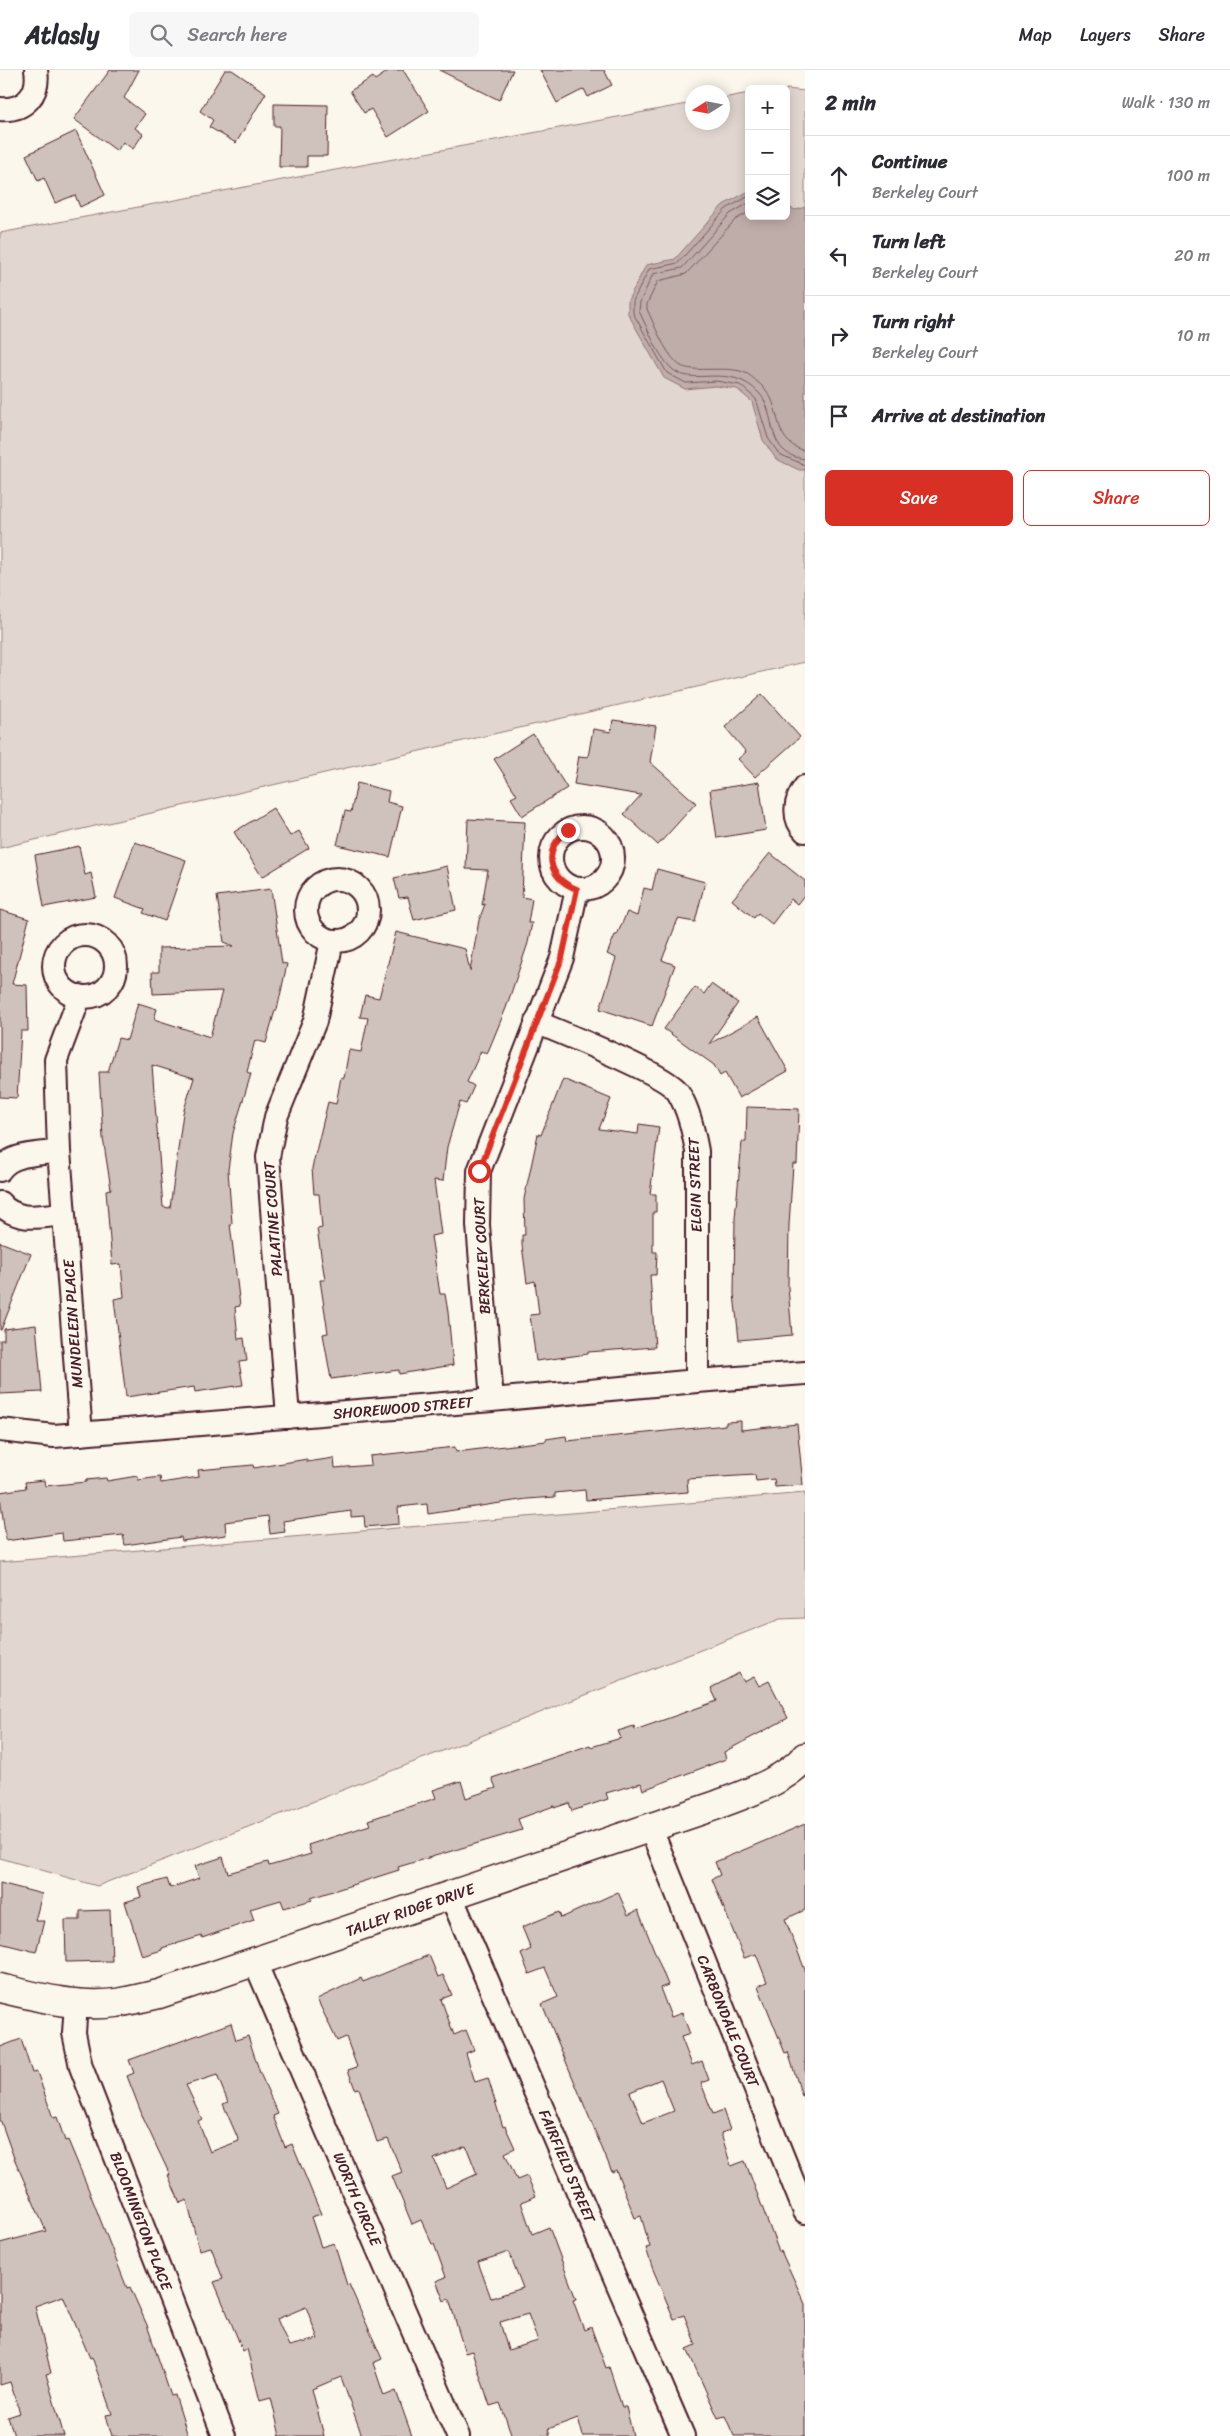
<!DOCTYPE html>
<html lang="en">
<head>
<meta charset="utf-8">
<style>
	body { margin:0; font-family:Sriracha,sans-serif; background:#f7f7f7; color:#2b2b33 }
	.controls { position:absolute; right:15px; top:15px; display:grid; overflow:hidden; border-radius:8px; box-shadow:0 2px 12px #0003 }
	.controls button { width:45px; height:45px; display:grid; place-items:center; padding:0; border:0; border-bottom:1px solid #e1e1e2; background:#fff; color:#2b2b33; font:25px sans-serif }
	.compass { position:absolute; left:685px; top:15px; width:45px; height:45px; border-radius:50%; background:#fff; box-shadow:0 2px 12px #0003; rotate:259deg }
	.stop { position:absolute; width:15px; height:15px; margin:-11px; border:4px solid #d93025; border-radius:50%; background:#fff }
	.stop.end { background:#d93025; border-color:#fff; box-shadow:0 1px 5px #0008 }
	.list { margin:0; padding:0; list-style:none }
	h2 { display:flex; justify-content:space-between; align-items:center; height:65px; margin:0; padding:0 20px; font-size:21px }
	h2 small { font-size:16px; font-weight:400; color:#7c7c81 }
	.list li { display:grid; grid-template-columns:32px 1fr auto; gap:15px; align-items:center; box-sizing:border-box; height:80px; padding:0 20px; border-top:1px solid #e1e1e2 }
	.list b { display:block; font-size:19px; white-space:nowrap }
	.list p { margin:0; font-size:16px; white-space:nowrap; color:#7c7c81 }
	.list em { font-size:16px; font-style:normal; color:#7c7c81 }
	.actions { display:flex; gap:10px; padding:15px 20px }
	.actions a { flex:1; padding:11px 0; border:1px solid #d93025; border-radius:8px; text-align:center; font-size:18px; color:#d93025 }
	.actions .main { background:#d93025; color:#fff }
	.icon { flex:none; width:28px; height:28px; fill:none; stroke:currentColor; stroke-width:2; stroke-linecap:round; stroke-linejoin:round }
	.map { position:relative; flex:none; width:805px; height:2366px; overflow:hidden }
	header { display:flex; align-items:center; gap:30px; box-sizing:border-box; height:70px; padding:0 25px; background:#fff; border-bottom:1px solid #e1e1e2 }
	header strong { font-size:24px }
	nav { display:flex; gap:28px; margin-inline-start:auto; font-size:18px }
	.search { width:350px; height:45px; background:#f7f7f7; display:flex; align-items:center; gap:12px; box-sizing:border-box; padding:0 18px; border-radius:8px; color:#7c7c81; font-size:19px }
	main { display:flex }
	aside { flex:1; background:#fff }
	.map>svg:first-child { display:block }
	.green { fill:#e2d7d0; stroke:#967b7e }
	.water { fill:#bfadaa; stroke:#907477 }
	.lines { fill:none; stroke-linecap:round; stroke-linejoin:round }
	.shore { stroke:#79585e; stroke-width:1 }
	.building { fill:#cfc2bc; stroke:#4a1f2b; fill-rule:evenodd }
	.street-casing { stroke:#4a1f2b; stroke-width:26 }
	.secondary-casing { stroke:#4a1f2b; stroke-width:31 }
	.street { stroke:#fbf7ec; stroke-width:22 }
	.secondary { stroke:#fbf7ec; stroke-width:28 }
	.route { stroke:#d93025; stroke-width:6 }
	.labels { text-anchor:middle; stroke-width:5; stroke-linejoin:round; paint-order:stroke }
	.street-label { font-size:15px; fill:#4a1f2b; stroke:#fbf7ec }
</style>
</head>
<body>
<header>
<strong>Atlasly</strong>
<div class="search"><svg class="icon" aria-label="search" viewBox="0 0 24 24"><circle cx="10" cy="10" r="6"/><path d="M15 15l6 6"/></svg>Search here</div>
<nav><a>Map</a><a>Layers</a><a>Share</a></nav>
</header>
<main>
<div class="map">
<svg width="805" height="2366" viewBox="0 0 805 2366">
	<rect width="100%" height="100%" fill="#fbf7ec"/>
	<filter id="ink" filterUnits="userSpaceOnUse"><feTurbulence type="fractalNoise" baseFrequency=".02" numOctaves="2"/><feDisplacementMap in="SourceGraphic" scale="10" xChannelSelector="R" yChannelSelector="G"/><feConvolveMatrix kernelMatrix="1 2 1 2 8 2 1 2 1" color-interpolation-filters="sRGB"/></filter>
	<g filter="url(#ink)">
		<path class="green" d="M786,19L805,21V592L0,778V163L692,33V52H722L723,28L749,23V146H786Z
			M805,1423V1548L780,1549L97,1816L0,1788V1492Z"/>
		<path class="water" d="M749,121V146H786V137L796,140L805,137V400H799L776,389L763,370L752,332L737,319L716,316L685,319L664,308L628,244V230L646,195L675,189L723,135Z"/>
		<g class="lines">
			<path class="shore" d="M749,126L726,139L678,193L649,199L633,231V243L667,303L686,313L716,311L740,315L756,329L768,368L779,384L805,395
				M749,133L730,144L682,198L653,204L640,232L639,241C648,259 657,284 671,298C692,319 729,290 760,324C777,343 764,385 805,389
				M749,142L735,150L686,204L658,211L647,234V239C655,256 663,279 677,293C688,305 724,295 743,302C750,304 756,311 761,315C785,335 768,370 805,381"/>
		</g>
		<path class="building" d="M110,0H139L124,28L145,44L135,58L143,64L133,79L123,72L117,81L74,49Z
			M225,0H232L266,23L236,73L209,57L213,50L200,41Z
			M390,0H403L429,41L388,67L371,39L364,43L350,21L373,7L375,10Z
			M439,0H513L499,30Z
			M540,0H604L612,15L588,27L584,19L557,33Z
			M274,34L328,35L327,86H307V97H279L280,56H274Z
			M76,61L105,125L80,137L75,125L55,133L44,108L38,111L26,85Z
			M762,624L800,667L755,707L738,689L746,682L725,657Z
			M613,650L656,656L650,692L696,733L658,775L624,744L641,725L574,714L579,686L588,687L593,659L611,662Z
			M533,664L567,718L522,746L511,728L517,725L494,689Z
			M759,712L766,760L717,768L710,720Z
			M357,713L389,721L387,732L402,736L390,787L337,775L345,741L351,742Z
			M273,738L290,766L299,761L309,778L262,807L234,762Z
			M468,749L525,752L522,827L532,829L528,853H532L528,873L506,938L487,984L481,981L467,1012L474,1016L466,1034L460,1032L447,1077L443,1111L434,1110L441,1164L431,1166L440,1224H445L448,1242L453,1295L399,1304V1300L331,1309L323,1264L328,1263L320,1210H325L317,1159L322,1158L319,1124H314L312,1098L328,1032L336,1034L341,1007L344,1008L349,980L361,982L368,948L360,947L365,925L379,928L396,862L465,879L470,901L479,850L485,834L482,835L488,800L466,799Z
			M135,772L186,790L165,851L143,843L145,839L115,828Z
			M79,776L85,805L91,803L96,827L44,837L35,785Z
			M770,783L805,811V824L797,834L791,829L772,854L758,843L754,848L732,830Z
			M447,796L456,840L414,850L408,827L399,828L394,808Z
			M657,799L705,812L695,852L678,849L662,890L675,895L652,956L600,939L616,888L607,884L615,865H617L627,842L637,846L644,818L652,820Z
			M271,819L282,893L287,894L277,940H275L266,973L255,970L247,1002L251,1004L233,1063L228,1100L232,1153L230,1154L240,1236L235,1237L238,1269L244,1268L247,1291L239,1292L243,1315L195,1322L194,1317L126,1327L114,1229L124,1227L121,1194L112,1195L106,1120L111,1119L103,1068L99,1002H108L118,968L127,970L138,933L157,939L154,949L210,967L222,921L153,924L152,902H159V878L234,876L224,872L217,826ZM152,995L194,1008L183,1043L170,1138L163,1137Z
			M0,840L29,849L12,914L27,915L28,961H21L17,1028L0,1027Z
			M711,914L738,933L709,974L758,947L788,1001L739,1028L725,1003L720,1006L714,995L664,959L695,917L704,924Z
			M563,1009L611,1029L599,1059L638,1064L639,1054L659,1057L650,1124H656V1142H653V1182H657L656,1205H650L655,1277L588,1282V1284L536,1291L530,1245L539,1244L535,1211L527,1213L522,1175V1165H525L524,1129L538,1064L541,1065Z
			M747,1037L799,1039L797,1094H793L789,1155L788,1217L792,1265L739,1270L734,1224L735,1148L742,1072H746Z
			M0,1172L31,1184L1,1260H0Z
			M36,1255L42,1322L0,1324V1270H4V1259Z
			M741,1351V1360L797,1354L803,1415L775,1417L774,1409L756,1411L755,1405L687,1409L688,1422L586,1430L585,1420L555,1423V1427L527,1429L428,1444L427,1434L398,1437L399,1454L365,1457L364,1446L351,1447V1441L283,1451L285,1462L270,1464L268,1446L225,1452L226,1465L182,1471L181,1467L125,1475L123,1465L63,1471L62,1463L6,1471L0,1426V1422L26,1418L25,1412L44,1410L45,1416L86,1412V1410L106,1408L107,1411L137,1406L138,1410L160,1407L161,1413L199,1407L198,1400L253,1395L254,1398L307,1389V1392L334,1388L335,1398L371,1395L370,1386L455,1377L456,1382L546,1371V1369L566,1366L567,1371L726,1355V1352Z
			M739,1603L744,1612L754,1607L759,1616L769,1611L788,1648L724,1682L726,1689L643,1720L641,1713L606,1723L608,1729L572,1741L569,1733L554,1738V1736L518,1749L522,1760L398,1797L399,1800L311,1828L312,1830L284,1838L281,1830L250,1839L254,1850L202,1868V1866L162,1878V1880L142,1886L125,1832L141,1827L138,1817L167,1809L170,1818L199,1808L195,1796L223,1787L228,1803L268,1792L269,1796L311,1784L308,1775L370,1755L368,1750L436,1728L433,1720L461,1711L466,1728L496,1718L492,1708L590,1675L591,1677L621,1668L618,1661L634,1656L635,1660L717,1631L711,1618Z
			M805,1754V1840L785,1849L805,1900V2025L802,2026L788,1982L785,1983L758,1916L767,1912L756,1884L744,1888L712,1809L720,1805L715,1792Z
			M0,1813L42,1824L35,1851H44L36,1882L0,1873Z
			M618,1822L628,1845L638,1840L668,1915L660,1918L671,1947L682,1943L690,1964L681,1967L692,1995L702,1991L709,2010L701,2013L713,2044L723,2040L730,2060L721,2063L731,2096L745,2091L779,2182L781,2181L805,2234V2366H734L725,2346L718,2348L687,2279L696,2275L684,2245L674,2249L652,2197L646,2178L650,2177L641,2146L635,2148L616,2100L612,2102L542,1934L558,1927L545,1898L529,1904L521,1884L531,1879L522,1857L559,1842L561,1848ZM661,2009L674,2041L643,2053L630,2022Z
			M110,1840L112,1891L66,1892L65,1850H80V1841Z
			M429,1885L438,1907L443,1905L452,1925L441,1929L454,1965L466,1960L474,1980L466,1983L475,2012L488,2008L503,2057L505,2056L515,2078L505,2083L517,2110L527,2106L536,2126L521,2132L532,2164L549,2157L576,2229L573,2230L584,2260L591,2257L606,2298L609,2297L622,2337H626L633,2366H583L578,2348L548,2359L550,2366H512L500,2333L490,2336L472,2281L465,2283L449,2229L444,2231L436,2211L446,2207L434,2174H432L421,2150L412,2154L392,2106L402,2102L388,2069L377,2072L359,2018L355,2019L348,2000L357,1997L346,1967L337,1971L317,1929L361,1908L363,1912ZM466,2076L477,2104L446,2118L434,2089ZM509,2182L523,2218L491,2228L478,2192ZM528,2244L538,2271L508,2280L500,2252Z
			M231,1953L236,1970L248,1966L260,2003L278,2044L273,2046L285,2077L292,2074L321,2144L311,2147L321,2177L334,2173L347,2215L349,2214L382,2289L373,2293L384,2326L396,2321L412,2366H362L341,2307L312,2319L324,2366H280L271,2328L260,2331L247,2279L243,2281L214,2212L223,2209L211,2177L199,2180L187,2130L180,2133L168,2105H170L144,2050L127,2006L134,2003L129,1990ZM217,2005L228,2032L223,2034L239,2071L210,2082L198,2051L202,2049L186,2015ZM306,2237L318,2269L289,2276L277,2249Z
			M21,1969L32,2003L37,2002L53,2048L57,2047L65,2071L68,2070L86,2113L127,2218L130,2217L147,2255L171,2326L175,2325L188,2366H112L106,2345L112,2344L92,2287L90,2288L63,2226L35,2236L51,2303L46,2304L64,2366H14L8,2347L20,2343L10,2312L0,2315V2173L46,2161L14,2088L0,2049V1977Z"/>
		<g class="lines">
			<defs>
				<path id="street" d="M0,39C25,41 40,24 36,0
					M805,717C795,730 792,748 805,761
					M551 788a31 31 0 1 1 62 0a31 31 0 1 1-62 0Z
					M306 840a31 31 0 1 1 62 0a31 31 0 1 1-62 0Z
					M54 896a31 31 0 1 1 62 0a31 31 0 1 1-62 0Z
					M80,926L56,990L59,1081L81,1364
					M536,952C562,963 666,1004 678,1022C689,1040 693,1060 697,1081V1311
					M0,1100C13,1082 39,1085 59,1081
					M0,1133C17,1153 40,1146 64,1144
					M492,1330L478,1155L479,1101L562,888L577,819
					M288,1347L268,1087L276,1047L315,951L332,871
					M0,1360L54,1366L492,1330L697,1311L805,1303
					M651,1759L805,2142
					M451,1826L683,2366
					M255,1892L458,2366
					M76,1933L74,1963L81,1997L224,2366"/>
				<path id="secondary" d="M0,1918C37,1927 78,1938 116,1933C130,1931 145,1927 159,1924L717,1735C747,1723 783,1712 805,1687"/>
			</defs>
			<use href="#street" class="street-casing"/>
			<use href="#secondary" class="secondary-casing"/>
			<use href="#street" class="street"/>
			<use href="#secondary" class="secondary"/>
		</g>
	</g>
	<g class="lines" filter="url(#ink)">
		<path class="route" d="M479,1101L562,888L577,819C547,809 542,778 568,760"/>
	</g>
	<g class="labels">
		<g class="street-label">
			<text transform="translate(695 1115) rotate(-92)" y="5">ELGIN STREET</text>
			<text transform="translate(273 1149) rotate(-94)" y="5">PALATINE COURT</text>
			<text transform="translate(482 1186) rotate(-93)" y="5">BERKELEY COURT</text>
			<text transform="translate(73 1254) rotate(-94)" y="5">MUNDELEIN PLACE</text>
			<text transform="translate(403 1338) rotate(-5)" y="5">SHOREWOOD STREET</text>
			<text transform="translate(410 1840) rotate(-19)" y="5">TALLEY RIDGE DRIVE</text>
			<text transform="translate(728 1951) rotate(68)" y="5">CARBONDALE COURT</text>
			<text transform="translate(567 2096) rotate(67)" y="5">FAIRFIELD STREET</text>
			<text transform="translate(357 2129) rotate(67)" y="5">WORTH CIRCLE</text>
			<text transform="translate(141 2151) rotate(69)" y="5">BLOOMINGTON PLACE</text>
		</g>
	</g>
</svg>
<div class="controls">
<button>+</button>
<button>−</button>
<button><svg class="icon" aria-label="layers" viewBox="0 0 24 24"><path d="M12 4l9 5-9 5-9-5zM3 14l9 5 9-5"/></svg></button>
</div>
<svg class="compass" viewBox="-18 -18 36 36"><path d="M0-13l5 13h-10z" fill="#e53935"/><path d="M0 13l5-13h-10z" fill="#7c7c81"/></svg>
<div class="stop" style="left:479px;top:1101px"></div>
<div class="stop end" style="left:568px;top:760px"></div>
</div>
<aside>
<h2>2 min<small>Walk · 130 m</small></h2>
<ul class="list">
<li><svg class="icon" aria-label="ahead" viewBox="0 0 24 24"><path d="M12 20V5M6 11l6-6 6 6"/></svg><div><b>Continue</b><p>Berkeley Court</p></div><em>100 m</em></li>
<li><svg class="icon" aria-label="left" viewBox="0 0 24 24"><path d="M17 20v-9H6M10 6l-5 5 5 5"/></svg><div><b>Turn left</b><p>Berkeley Court</p></div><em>20 m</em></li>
<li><svg class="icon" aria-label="right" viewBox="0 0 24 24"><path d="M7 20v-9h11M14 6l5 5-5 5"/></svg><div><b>Turn right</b><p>Berkeley Court</p></div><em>10 m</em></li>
<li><svg class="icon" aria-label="arrive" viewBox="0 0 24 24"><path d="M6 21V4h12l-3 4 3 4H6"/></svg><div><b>Arrive at destination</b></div></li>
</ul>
<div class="actions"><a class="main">Save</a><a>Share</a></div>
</aside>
</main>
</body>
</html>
